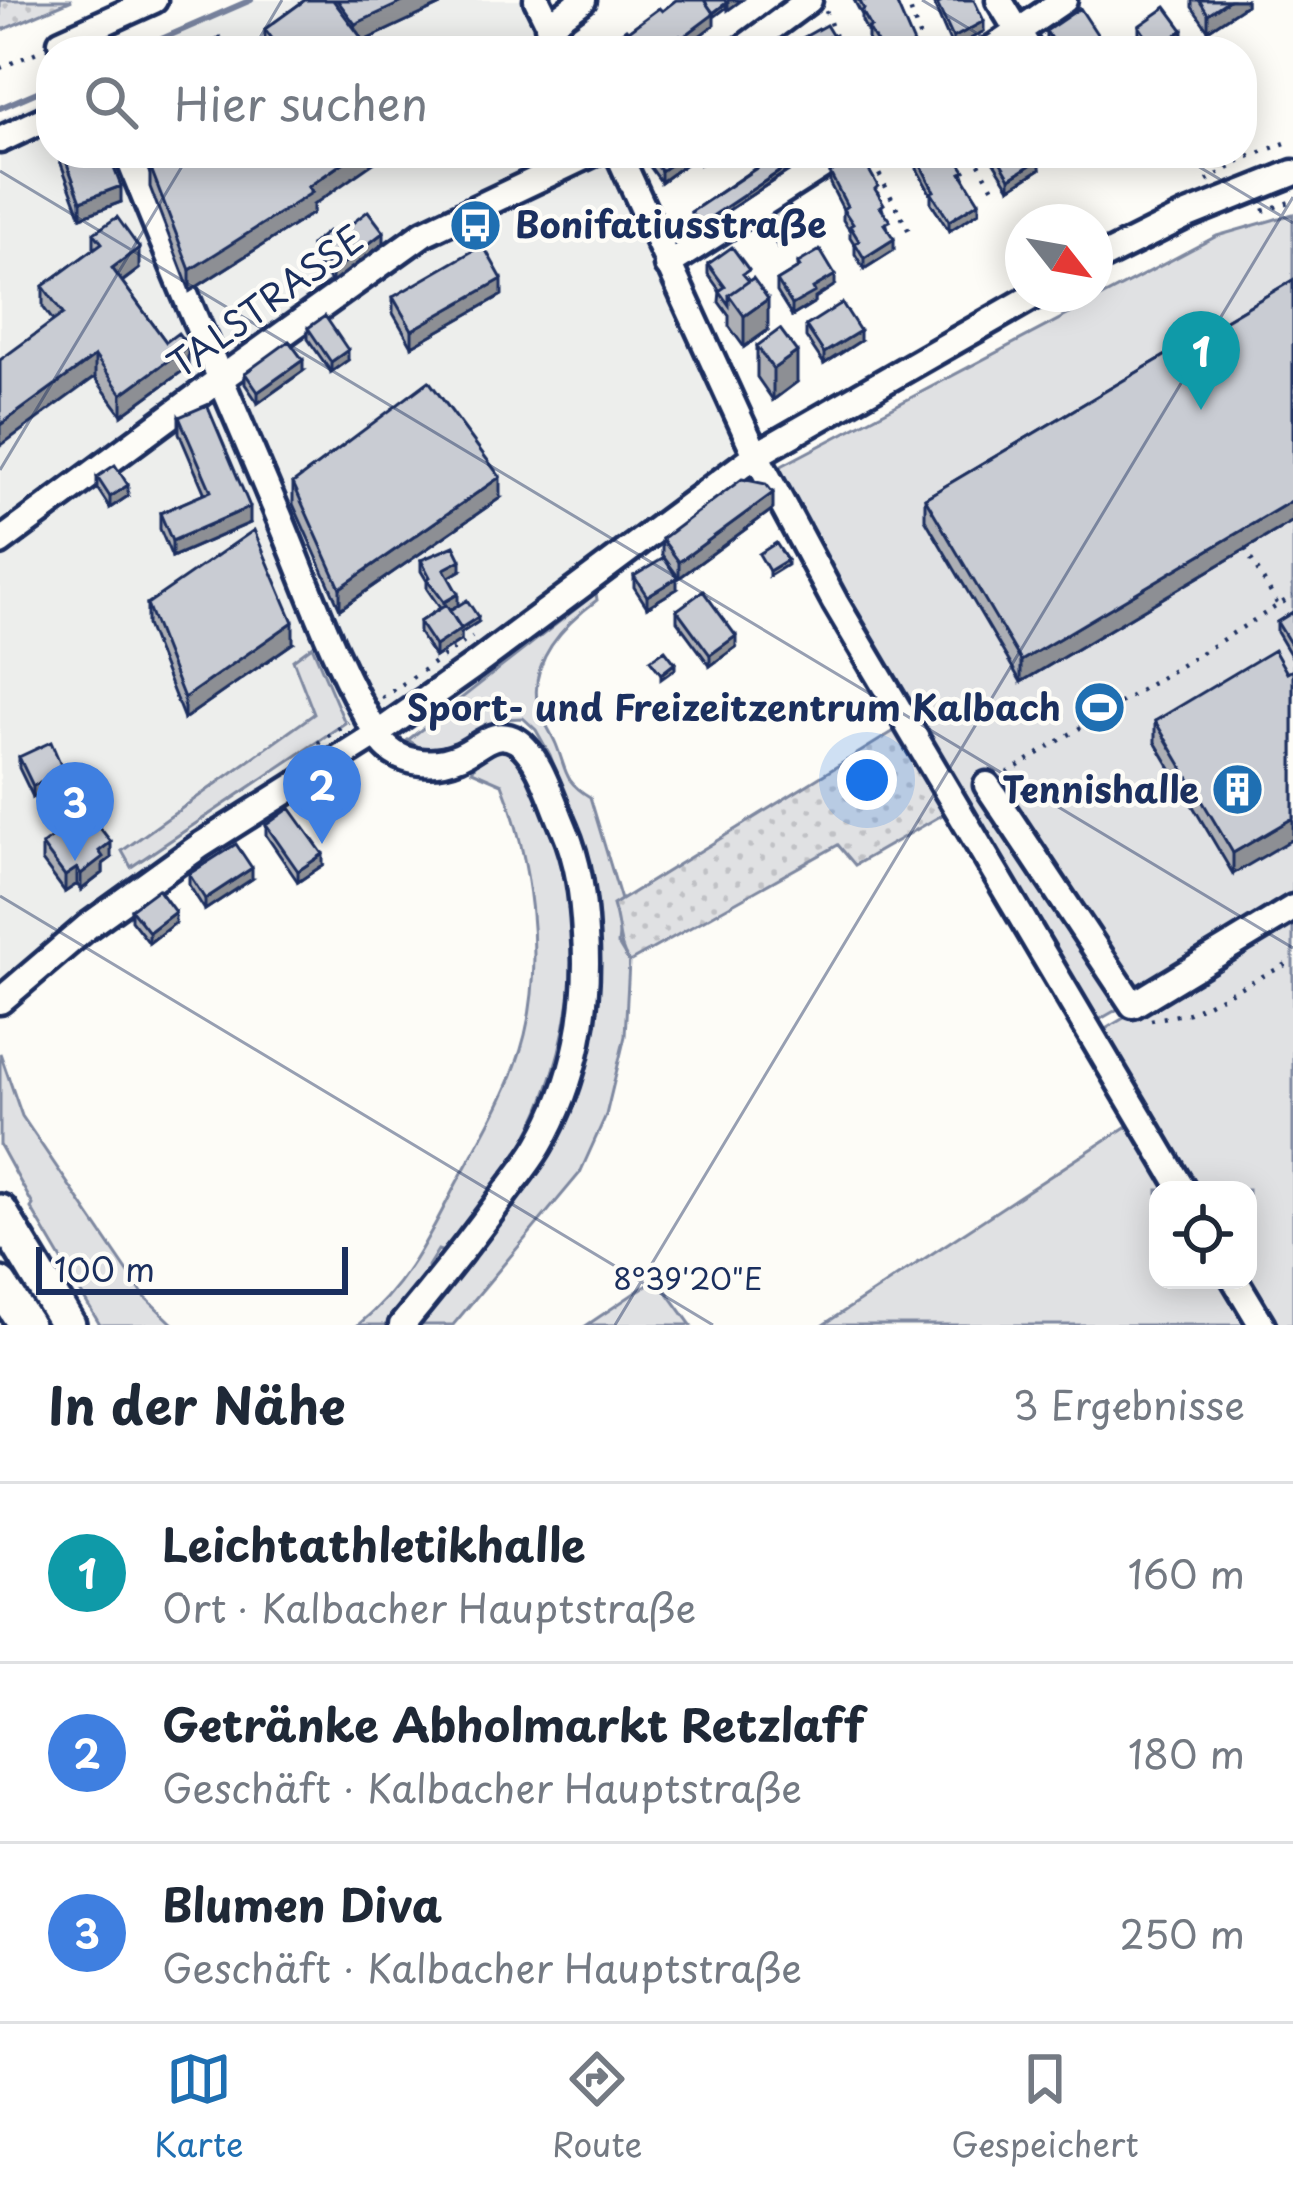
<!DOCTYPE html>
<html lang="de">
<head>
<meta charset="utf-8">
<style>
	body { margin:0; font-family:"Playpen Sans",sans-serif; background:#f2f2f3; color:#1f2937 }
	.controls { position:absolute; right:36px; bottom:36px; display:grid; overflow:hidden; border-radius:24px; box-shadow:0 6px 30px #0003 }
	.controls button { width:108px; height:108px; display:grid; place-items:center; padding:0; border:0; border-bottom:3px solid #e0e1e3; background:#fff; color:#1f2937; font:60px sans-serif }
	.compass { position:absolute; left:1005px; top:204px; width:108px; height:108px; border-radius:50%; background:#fff; box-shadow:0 6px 30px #0003; rotate:121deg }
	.scale { position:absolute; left:36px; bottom:30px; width:312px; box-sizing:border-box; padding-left:12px; border:6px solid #1b2f5e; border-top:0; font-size:33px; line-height:42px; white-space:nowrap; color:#1b2f5e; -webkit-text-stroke:9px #fdfcf7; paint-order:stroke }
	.you { position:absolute; left:867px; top:780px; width:42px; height:42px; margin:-30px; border:9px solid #fff; border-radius:50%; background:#1a73e8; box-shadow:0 0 0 18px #1a73e833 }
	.badge { display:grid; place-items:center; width:78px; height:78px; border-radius:50%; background:#1f6fb2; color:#fff; font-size:39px; font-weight:700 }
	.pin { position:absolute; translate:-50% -99px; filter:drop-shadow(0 3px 6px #0008) }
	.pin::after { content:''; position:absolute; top:63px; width:42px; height:36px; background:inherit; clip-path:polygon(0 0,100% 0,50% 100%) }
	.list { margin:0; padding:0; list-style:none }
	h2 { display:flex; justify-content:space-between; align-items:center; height:156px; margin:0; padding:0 48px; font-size:51px }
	h2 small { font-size:39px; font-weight:400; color:#747a83 }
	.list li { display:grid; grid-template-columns:78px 1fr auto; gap:36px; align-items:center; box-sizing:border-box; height:180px; padding:0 48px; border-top:3px solid #e0e1e3 }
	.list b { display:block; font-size:45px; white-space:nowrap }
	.list p { margin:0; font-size:39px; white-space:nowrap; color:#747a83 }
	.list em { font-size:39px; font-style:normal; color:#747a83 }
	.icon { flex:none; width:66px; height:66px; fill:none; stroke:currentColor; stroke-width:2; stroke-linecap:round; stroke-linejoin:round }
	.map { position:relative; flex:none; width:1293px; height:1325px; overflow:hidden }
	.search { position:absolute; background:#fff; box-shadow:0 6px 30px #0003; left:36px; right:36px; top:36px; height:132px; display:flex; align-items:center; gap:30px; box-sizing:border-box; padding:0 42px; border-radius:48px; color:#747a83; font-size:45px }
	.sheet { height:696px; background:#fff }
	nav { display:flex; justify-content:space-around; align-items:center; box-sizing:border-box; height:168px; border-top:3px solid #e0e1e3; background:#fff; font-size:33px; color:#747a83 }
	nav a { display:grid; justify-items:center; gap:6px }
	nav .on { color:#1f6fb2 }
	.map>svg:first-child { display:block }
	.built { fill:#edeeec }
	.grass { fill:#e0e1e3; stroke:#7e88a0; stroke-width:3; fill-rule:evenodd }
	.park { fill:url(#park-dots); stroke:#7e88a0; stroke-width:3 }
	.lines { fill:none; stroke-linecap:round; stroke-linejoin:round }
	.stream { stroke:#76819c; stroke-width:6 }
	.minor-casing { stroke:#1b2f5e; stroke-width:33 }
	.highway-casing { stroke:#1b2f5e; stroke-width:42 }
	.path { stroke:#1b2f5e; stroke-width:4.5; stroke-dasharray:3 9; stroke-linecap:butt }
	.minor { stroke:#fdfcf7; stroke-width:24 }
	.highway { stroke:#fdfcf7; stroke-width:33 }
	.wall { fill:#adafb5; stroke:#1b2f5e; stroke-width:3 }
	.shaded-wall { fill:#8d8f94; stroke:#1b2f5e; stroke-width:3 }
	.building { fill:#c9ccd3; stroke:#1b2f5e; stroke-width:3 }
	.ticks { fill:none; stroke:#1b2f5e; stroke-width:3; stroke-opacity:0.45 }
	.labels { text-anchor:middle; stroke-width:9; stroke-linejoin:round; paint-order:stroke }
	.poi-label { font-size:36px; font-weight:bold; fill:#1b2f5e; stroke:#fdfcf7; text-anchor:end }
	.street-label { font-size:36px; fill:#1b2f5e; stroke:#fdfcf7 }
	.ticks-label { font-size:30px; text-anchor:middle; fill:#1b2f5e; stroke:#fdfcf7; stroke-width:9; stroke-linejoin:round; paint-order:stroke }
</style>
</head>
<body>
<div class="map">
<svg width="1293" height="1325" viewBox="0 0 1293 1325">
	<defs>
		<pattern id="park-dots" width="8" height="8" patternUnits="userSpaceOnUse" patternTransform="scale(3)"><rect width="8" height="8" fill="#e0e1e3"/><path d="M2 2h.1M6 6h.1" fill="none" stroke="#c0c1c5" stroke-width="1.8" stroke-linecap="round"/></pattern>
	</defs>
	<rect width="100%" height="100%" fill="#fdfcf7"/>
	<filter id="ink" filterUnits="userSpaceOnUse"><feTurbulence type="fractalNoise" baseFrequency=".00833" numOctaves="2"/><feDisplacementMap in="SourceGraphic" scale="24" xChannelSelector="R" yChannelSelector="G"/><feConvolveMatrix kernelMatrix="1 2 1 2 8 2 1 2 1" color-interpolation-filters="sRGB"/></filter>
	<g filter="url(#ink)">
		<path class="built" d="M251,0H529L553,51H143Z
			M51,95V153H600L738,450L377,734L0,1001V119Z"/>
		<path class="grass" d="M1293,214V909L1090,1025L772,471L1217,236Z
			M596,593L597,600C566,623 531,658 537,701C539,715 550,730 556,744C567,771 563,781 590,797L621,900L614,906L620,926L618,944L629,962L625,1036L606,1115L580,1173L453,1325H414L549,1148L592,888L575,824L550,755L536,730L523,718L501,719L439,754L422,749L408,740Z
			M312,646L345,723L131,867L122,851L314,714L293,660Z
			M495,744L519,749C533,780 550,810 560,842C584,919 573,1022 545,1096C525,1151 488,1199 457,1247L444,1252L438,1250L428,1266L430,1283L392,1325H358C406,1286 428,1238 456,1184C482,1136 512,1088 525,1035C544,957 531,858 502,784L472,771L482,754Z
			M1293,917V1325H823L1133,1122L1087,1040ZM1158,1190H1248V1280H1158Z
			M0,1053L22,1116L145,1297L174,1325H100L31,1208L33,1205L0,1145Z
			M657,1278L691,1325H587Z"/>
		<path class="park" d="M0,0H72L0,31Z
			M899,728L949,811L855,865L838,845L629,962C616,941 621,929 613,905Z"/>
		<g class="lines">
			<path class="stream" d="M134,51L251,0
				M0,108L51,86"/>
			<defs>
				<path id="minor" d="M537,0L562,51
					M999,0L1030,51
					M548,26L583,0
					M61,42L154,0
					M740,51L809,0
					M989,51L1064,0
					M0,140L51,116
					M127,153C175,274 227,393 278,514C309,588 336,668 379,737C395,764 432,768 460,756C480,748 493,727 517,741C539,755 553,803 564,828C579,862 583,898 585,934C590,1005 576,1082 540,1144C530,1162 515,1179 503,1196C471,1240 437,1283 402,1325
					M618,153L756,455L835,602L1183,1190
					M1095,261L1185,216L1293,173
					M667,265L842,153
					M0,542L219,380L424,233L593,153
					M987,785L1133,1005L1293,908
					M0,1001L88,926L201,845L377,734L472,667L756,455L1037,294
					M1235,1280L1262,1325"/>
				<path id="highway" d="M0,1212L68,1325
					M0,1285L26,1325"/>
			</defs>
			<use href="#minor" class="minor-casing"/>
			<use href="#highway" class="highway-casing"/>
			<path class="path" d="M907,0L924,51
				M826,11L840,51
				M0,68L44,49
				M868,153L911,235
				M973,153L993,188
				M1207,181L1248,157L1293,140
				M1263,211L1293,201
				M1053,311L1084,294
				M1245,549L1278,605
				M382,698L472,637
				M318,743L348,722
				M1007,773L1293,596
				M1151,1020L1189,1013L1293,961"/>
			<use href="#minor" class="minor"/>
			<use href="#highway" class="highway"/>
		</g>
		<path class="wall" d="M305,0H451L364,41V51H270L265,45V29Z
			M854,0H895L915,51H874L868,39V33L862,21V15Z
			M932,0H974L984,31L953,49Z
			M1192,0H1246V5L1208,30L1192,7Z
			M1139,26L1183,41L1168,51H1148L1139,37Z
			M1046,31L1108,51H1052L1046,42Z
			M57,153H108L121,202L81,217Z
			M643,153H687V163L661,182L643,157Z
			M746,153H810V156L699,230L691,217V212L757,167Z
			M915,153H959V162L965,180L979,212L949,231L931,203V195L917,169L918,158Z
			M993,153H1037L1040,169L1010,188L993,161Z
			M150,166L313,205V213L190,291L150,187Z
			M830,173L878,193L894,250L864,269L855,254V245L850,237V231L843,220V209L830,184Z
			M766,220L800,231L778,247L766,230Z
			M94,233L139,269L122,282L166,342L188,367L122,415L43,307V286L94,249Z
			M384,243L332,283L311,255V245Z
			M798,263L835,285L815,298V302L792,316L777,292V281L798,268Z
			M708,264L748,281L768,330L744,347L729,326V316L719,302L720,291L708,274Z
			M1293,280V521L1021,682L925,519V498Z
			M502,295L412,346L393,313V297Z
			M806,326L860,341L824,364L806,337Z
			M308,328L348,360L331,372L308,339Z
			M757,346L797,382L773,400L757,377Z
			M303,371L258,403L245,384V373Z
			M179,417L250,523L172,557L160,529V513L205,494L179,433Z
			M97,477L128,496L110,508L97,488Z
			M293,483L500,498L340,609L293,504Z
			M773,509L679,578L662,555V539Z
			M421,560L461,570L449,577L458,605L449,610L478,622L461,633V640L435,657L419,633V622L440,608L427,589V581L421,571Z
			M634,576L677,589L647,607L634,587Z
			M147,604L293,643L184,719L147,625Z
			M677,610L736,647L710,666L677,621Z
			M1293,612V659L1277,632V622Z
			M1287,673L1233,874L1155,742V721Z
			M19,757L64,782L33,797L19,768Z
			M308,793L342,816L324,828L308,804Z
			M266,825L323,865L298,882L266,835Z
			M42,845L111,858L103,864V873L81,890L77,884L65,892L42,861Z
			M189,874L252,879L205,910L189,885Z
			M131,909L175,923L149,943L131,920Z"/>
		<path class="shaded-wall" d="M407,0H451L355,45V24Z
			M728,0H742L728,10Z
			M1229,0H1246V5L1208,30V14Z
			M726,3V8L714,17V25L682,49V38Z
			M984,21V31L953,49V38Z
			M1183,30V41L1168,51H1155Z
			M680,36V46L674,51H659Z
			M364,41V51H351Z
			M357,153H388L313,205V213L190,291V270Z
			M687,153V163L661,182V171Z
			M700,153H714L700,164Z
			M765,153H779L758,169V158Z
			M807,153H810V156L699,230V225Z
			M1040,159V169L1010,188V178Z
			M121,186V202L81,217V201Z
			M979,202V212L949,231V221Z
			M800,221V231L778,247V237Z
			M384,232V243L332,283V272Z
			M894,239V250L864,269V258Z
			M139,248V269L112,289V268Z
			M835,275V285L815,298V302L792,316V305L813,288Z
			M502,279V295L412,346V330Z
			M768,299V330L744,347V316Z
			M860,331V341L824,364V353Z
			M188,346V367L122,415V394Z
			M348,350V360L331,372V362Z
			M797,352V382L773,400V369Z
			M95,356V377L0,446V425Z
			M303,360V371L258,403V392Z
			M500,477V498L340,609V588Z
			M128,485V496L110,508V497Z
			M773,493V509L679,578V562Z
			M1293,500V521L1021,682V661Z
			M250,507V523L172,557V541Z
			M461,560V570L444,580V569Z
			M787,560V565L769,576V571Z
			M677,578V589L647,607V596Z
			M458,594V605L444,613V602Z
			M478,617V622L461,633V640L435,657V646Z
			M293,622V643L184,719V698Z
			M736,636V647L710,666V655Z
			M675,663V669L661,679V674Z
			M64,772V782L33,797V786Z
			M342,805V816L324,828V817Z
			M1293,818V839L1233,874V853Z
			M111,842V858L103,864V873L81,890V874L99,851Z
			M323,854V865L298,882V871Z
			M77,868V884L65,892V876Z
			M252,868V879L205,910V899Z
			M175,912V923L149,943V932Z"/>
		<path class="building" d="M305,0H333L364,41L351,51H281L265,29Z
			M337,0H407L355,24Z
			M676,0H704L714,14L682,38L680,36L659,51H596L626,29L628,31L659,8L662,11Z
			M704,0H725L726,3L713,13Z
			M859,0H895L914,44L912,45L915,51H877L874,45L877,43L868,28L871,27L862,11L864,9Z
			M938,0H974L984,21L953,38L937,4L940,3Z
			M1199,0H1229L1208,14Z
			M1166,7L1183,30L1155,50L1139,26Z
			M1080,8L1108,51H1059L1046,31Z
			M826,25L834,38L830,41L828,37L802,51H779Z
			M220,37L231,51H201Z
			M828,37L834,51H802Z
			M63,153H108L121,186L81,201Z
			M169,153H357L308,187L313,192L190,270L150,166Z
			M648,153H686L661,171Z
			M779,153H807L699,225L691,212Z
			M921,153H959L955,155L965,171L961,173L979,202L949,221L931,192L934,191L917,158L922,155Z
			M995,153H1037L1040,159L1010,178Z
			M860,154L878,186L875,189L884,204L880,207L890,221L884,224L894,239L864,258L855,243L859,241L850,226L853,224L843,209L847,206L830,173Z
			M788,204L800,221L778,237L766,220Z
			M368,211L384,232L332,272L311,245L328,231L333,238Z
			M117,217L139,248L112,268L166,342L178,333L188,346L122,394L95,356L0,425V360L63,314L43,286L102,243L94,233Z
			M483,245L502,279L412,330L393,297Z
			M732,247L749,270L743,274L749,281L729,295V305L719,291L725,287L708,264Z
			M820,250L835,275L813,288L815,292L792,305L777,281L800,267L798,263Z
			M753,278L768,299L744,316L729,295Z
			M1293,280V500L1021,661L925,498Z
			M842,303L860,331L824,353L806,326Z
			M325,316L348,350L331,362L308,328Z
			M780,329L797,352L773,369L757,346Z
			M289,341L303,360L258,392L245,373Z
			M429,381L500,477L340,588L293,483Z
			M207,405L250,507L172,541L160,513L211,491L179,417Z
			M115,465L128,485L110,497L97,477Z
			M742,479L766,484L773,493L679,562L662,539Z
			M254,530L293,622L184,698L147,604Z
			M776,543L787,560L769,571L759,554Z
			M454,546L461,560L444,569L458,594L444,602L427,579L430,577L421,560Z
			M664,558L677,578L647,596L634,576Z
			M703,591L736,636L710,655L677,610Z
			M467,600L478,617L461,628L450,611Z
			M446,605L461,629L435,646L419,622Z
			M1293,612V648L1277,622Z
			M665,650L675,663L661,674L650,660Z
			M1274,650L1287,673L1293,670V818L1233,853L1155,721Z
			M51,742L64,772L33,786L19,757Z
			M327,781L342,805L324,817L308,793Z
			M290,808L323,854L298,871L266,825Z
			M87,811L111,842L99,851L103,857L81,874L77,868L65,876L42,845Z
			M236,844L252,868L205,899L189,874Z
			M158,889L175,912L149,932L131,909Z"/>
	</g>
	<path class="ticks" d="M922,0L1006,51M252,51L282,0M1176,153L1293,223M0,171L1293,948M0,470L190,153M0,896L713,1325M615,1325L1293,197"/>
	<defs>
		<symbol id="bus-disc" viewBox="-11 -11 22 22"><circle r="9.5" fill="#1f6fb2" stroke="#fdfcf7"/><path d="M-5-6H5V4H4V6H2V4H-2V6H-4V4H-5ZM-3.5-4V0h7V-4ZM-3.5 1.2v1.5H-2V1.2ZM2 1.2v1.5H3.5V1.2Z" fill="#fff"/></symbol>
		<symbol id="stadium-disc" viewBox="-11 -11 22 22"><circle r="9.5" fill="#1f6fb2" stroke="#fdfcf7"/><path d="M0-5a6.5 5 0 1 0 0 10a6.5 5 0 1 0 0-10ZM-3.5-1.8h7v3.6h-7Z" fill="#fff"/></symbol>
		<symbol id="building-disc" viewBox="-11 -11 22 22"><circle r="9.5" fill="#1f6fb2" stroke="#fdfcf7"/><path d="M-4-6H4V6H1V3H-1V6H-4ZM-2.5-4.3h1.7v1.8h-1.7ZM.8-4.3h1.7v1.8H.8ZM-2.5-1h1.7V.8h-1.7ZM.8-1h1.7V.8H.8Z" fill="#fff"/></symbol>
	</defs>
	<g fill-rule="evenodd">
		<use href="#bus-disc" x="446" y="196" width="59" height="59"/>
		<use href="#stadium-disc" x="1070" y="678" width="59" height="59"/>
		<use href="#building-disc" x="1208" y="760" width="59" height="59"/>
	</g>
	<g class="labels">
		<g class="poi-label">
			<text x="515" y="238" text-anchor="start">Bonifatiusstraße</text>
			<text x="1061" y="721">Sport- und Freizeitzentrum Kalbach</text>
			<text x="1199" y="803">Tennishalle</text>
		</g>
		<g class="street-label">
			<text transform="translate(266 302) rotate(-36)" y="13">TALSTRASSE</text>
		</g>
	</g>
	<g class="ticks-label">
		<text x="688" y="1290">8°39'20"E</text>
	</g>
</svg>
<div class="controls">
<button><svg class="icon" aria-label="locate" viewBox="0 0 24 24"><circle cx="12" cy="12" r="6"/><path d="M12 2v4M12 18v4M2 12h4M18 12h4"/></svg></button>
</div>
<svg class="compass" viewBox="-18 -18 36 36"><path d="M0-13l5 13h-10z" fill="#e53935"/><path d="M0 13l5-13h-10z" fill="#747a83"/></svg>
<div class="scale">100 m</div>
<div class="you"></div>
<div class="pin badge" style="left:1201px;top:410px;background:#0f9aa8">1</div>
<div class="pin badge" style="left:322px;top:844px;background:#3f7fe0">2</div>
<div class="pin badge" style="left:75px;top:861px;background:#3f7fe0">3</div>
<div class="search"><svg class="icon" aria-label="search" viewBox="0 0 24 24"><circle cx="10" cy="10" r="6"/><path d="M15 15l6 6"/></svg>Hier suchen</div>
</div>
<section class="sheet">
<h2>In der Nähe<small>3 Ergebnisse</small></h2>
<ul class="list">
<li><span class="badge" style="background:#0f9aa8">1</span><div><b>Leichtathletikhalle</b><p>Ort · Kalbacher Hauptstraße</p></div><em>160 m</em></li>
<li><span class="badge" style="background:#3f7fe0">2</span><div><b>Getränke Abholmarkt Retzlaff</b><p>Geschäft · Kalbacher Hauptstraße</p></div><em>180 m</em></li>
<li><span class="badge" style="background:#3f7fe0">3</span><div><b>Blumen Diva</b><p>Geschäft · Kalbacher Hauptstraße</p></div><em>250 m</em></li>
</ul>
</section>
<nav>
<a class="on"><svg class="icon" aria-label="map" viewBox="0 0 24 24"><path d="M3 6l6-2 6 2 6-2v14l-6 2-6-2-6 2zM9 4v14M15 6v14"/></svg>Karte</a>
<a><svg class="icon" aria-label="directions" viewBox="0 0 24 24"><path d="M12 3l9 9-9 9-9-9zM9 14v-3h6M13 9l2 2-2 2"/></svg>Route</a>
<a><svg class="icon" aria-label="saved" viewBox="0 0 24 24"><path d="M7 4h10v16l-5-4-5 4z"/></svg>Gespeichert</a>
</nav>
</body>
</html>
